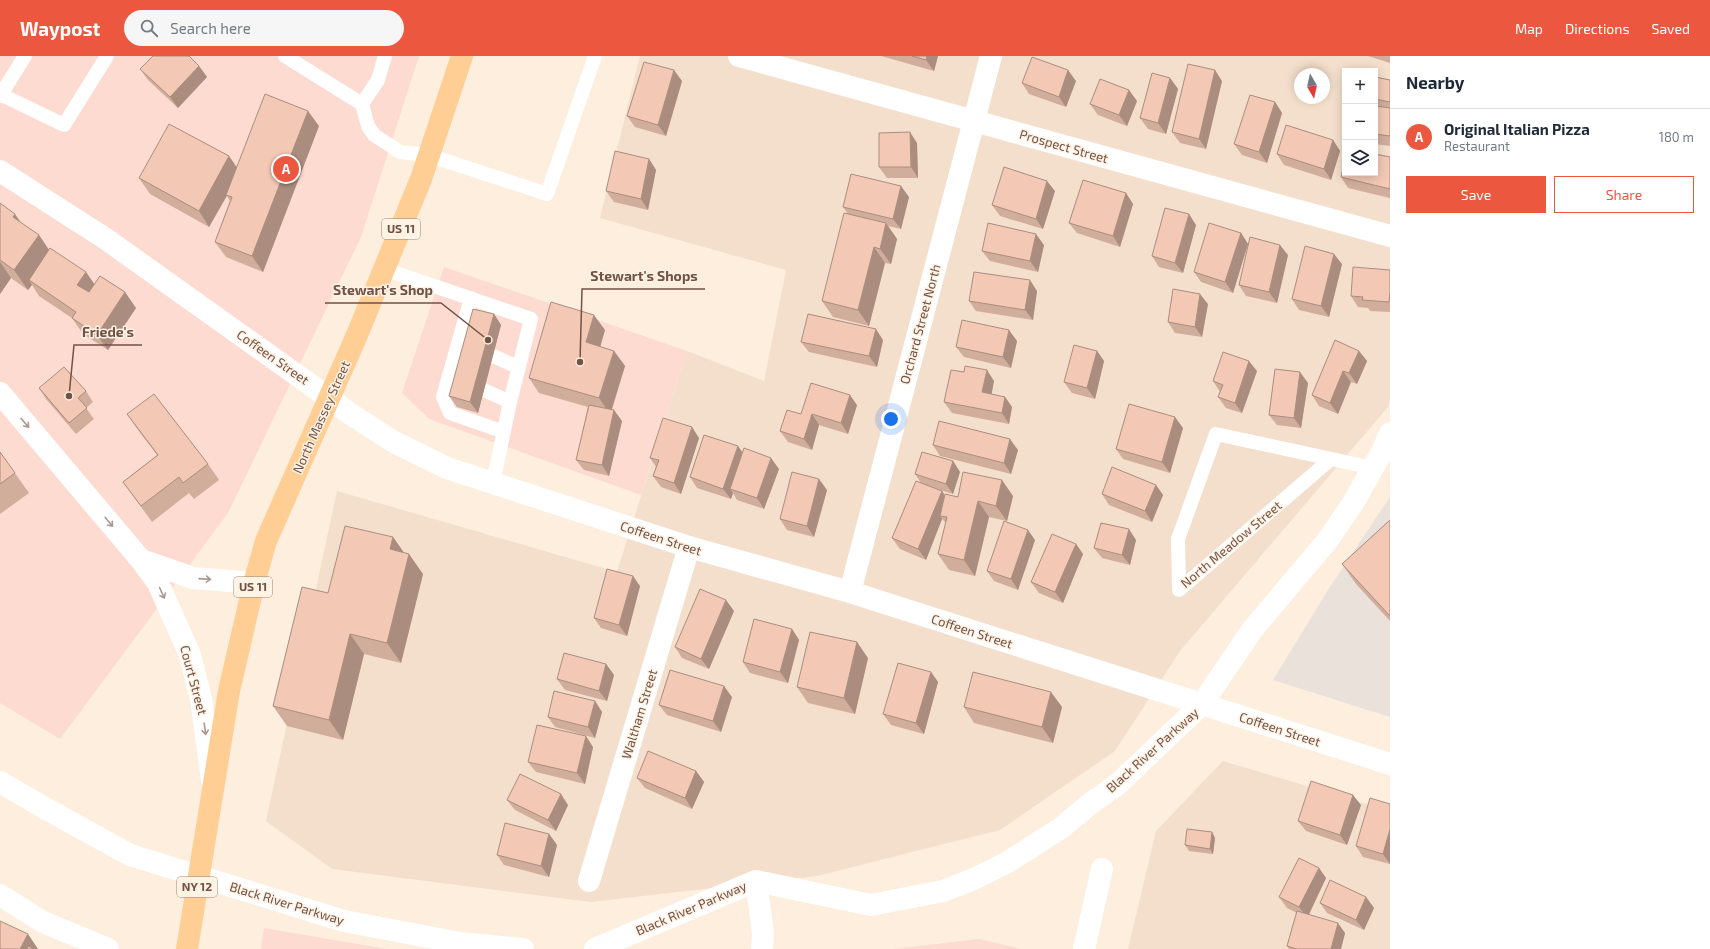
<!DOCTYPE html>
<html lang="en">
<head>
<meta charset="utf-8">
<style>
	body { margin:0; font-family:"Exo 2",sans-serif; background:#f6f6f7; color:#1f2937 }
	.controls { position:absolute; right:12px; top:12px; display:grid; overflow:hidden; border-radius:0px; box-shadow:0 2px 10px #0003 }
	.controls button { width:36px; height:36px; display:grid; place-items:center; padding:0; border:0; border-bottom:1px solid #e0e1e3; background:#fff; color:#1f2937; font:20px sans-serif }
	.compass { position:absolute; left:1294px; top:12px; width:36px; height:36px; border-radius:50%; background:#fff; box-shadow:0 2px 10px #0003; rotate:171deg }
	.you { position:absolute; left:891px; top:363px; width:14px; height:14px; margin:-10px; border:3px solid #fff; border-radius:50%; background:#1a73e8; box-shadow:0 0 0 6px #1a73e833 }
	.badge { display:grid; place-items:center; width:26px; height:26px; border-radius:50%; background:#eb583f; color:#fff; font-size:13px; font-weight:700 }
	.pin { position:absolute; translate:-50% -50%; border:2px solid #fff; box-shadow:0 1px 4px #0006 }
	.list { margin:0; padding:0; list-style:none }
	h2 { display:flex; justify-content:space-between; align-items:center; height:52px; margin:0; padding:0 16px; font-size:17px }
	h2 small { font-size:13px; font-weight:400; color:#747a83 }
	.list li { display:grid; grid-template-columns:26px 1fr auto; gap:12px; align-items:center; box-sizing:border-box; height:56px; padding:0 16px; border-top:1px solid #e0e1e3 }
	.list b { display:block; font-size:15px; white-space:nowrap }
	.list p { margin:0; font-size:13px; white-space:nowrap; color:#747a83 }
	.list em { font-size:13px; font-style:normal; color:#747a83 }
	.actions { display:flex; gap:8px; padding:12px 16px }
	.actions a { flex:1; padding:9px 0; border:1px solid #eb583f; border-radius:0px; text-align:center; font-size:14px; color:#eb583f }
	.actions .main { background:#eb583f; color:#fff }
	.icon { flex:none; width:22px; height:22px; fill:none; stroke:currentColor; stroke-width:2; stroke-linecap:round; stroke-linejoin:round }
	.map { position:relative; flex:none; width:1390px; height:893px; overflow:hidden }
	header { display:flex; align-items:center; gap:24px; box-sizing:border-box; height:56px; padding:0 20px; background:#eb583f; color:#fff }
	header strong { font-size:19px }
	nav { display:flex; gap:22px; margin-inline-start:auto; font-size:14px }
	.search { width:280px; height:36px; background:#f6f6f7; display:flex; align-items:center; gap:10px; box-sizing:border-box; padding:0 14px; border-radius:22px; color:#747a83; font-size:15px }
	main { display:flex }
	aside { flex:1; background:#fff }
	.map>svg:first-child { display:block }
	.residential { fill:#f4dfcc; fill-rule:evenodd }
	.commercial { fill:#fedbd1 }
	.industrial { fill:#eae1db }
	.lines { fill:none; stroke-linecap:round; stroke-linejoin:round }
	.service { stroke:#fff; stroke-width:14 }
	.minor { stroke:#fff; stroke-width:22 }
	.secondary { stroke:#fff; stroke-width:22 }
	.primary { stroke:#fece94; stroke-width:22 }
	.wall { fill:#d1ad9c }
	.shaded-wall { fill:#aa8d7f }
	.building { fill:#f3c9b5; stroke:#aa8d7f }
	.oneway { stroke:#ab9790 }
	.labels { text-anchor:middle; stroke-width:3; stroke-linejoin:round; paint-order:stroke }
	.shield { fill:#fff3e5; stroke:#9d8276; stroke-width:1 }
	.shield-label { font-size:12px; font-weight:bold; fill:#735246 }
	.street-label { font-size:13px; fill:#735246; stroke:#fff3e5 }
	.leader { fill:none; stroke:#735246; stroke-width:1.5 }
	.callout-dot { fill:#735246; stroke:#fff3e5; stroke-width:1.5 }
	.callout-label { font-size:14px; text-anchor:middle; font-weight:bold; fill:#735246; stroke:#fff3e5; stroke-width:3; stroke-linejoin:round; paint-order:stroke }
</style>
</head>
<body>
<header>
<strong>Waypost</strong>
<div class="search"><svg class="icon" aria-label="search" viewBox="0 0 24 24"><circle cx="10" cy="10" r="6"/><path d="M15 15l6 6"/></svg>Search here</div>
<nav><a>Map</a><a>Directions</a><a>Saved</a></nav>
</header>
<main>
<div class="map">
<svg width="1390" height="893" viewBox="0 0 1390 893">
	<rect width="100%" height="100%" fill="#fdeede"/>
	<path class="residential" d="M640,0H1390V342L1388,351L1180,595L1115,695L1000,774L817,820L591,846L332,813L266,765L337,435L617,516L687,295L764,325L786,214L600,162ZM1345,15H1375V117H1345ZM1300,18H1324V42H1300Z
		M1223,705L1390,755V893H1128L1156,775Z"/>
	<path class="commercial" d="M0,0H419L361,181L228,457L60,683L0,647Z
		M444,211L687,295L641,439L429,363L402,337Z
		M264,872L387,893H261Z
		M979,883L1021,893H894Z"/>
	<path class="industrial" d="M1390,441V661L1273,624L1328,534Z"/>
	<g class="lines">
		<path class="service" d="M285,0L362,48L368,70L374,79L400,96L428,99L547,138L595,0
			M0,38L64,69L107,0
			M0,40L25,0
			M362,48L378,24L385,0
			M384,213L531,263L510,346L493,427
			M471,242L443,341L450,357L504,376
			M493,300L518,311
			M484,334L510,346
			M1179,534L1178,483L1216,378L1373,412
			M1179,534L1331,403"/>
		<path class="minor" d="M739,0L1390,180
			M0,115L106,183L329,342
			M0,337L141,504L158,527L190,599L201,643L212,724
			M141,504L193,522L254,527
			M850,536L991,0
			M0,726L43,751L130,799L344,865L460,887L523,893
			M589,825L689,491
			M756,825L763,877L762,893
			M0,839L43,866L108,893
			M595,893L756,825L871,849L943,835L974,823L1008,806L1061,772L1091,747L1118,728L1202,648L1252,574L1327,485L1353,447L1383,394L1390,377
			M1084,893L1102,813"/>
		<path class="secondary" d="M329,342L349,357L394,386L447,412L689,491L850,536L1390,708"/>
		<path class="primary" d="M187,893L229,635L254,527L266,485L357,279L421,123L462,0"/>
	</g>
	<path class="wall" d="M881,0H938L934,15Z
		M1368,0H1390V7Z
		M199,10L207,21L178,52L148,24L140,13Z
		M1375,21L1390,24V90L1375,88Z
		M1170,22L1178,33L1166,78L1148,73L1140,62Z
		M682,25L666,80L635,71L627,60Z
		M1076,25L1066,51L1029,38L1022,27Z
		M1222,25L1206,93L1180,87L1172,76Z
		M1137,45L1127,70L1098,59L1090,48Z
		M1275,46L1282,57L1267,107L1242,99L1234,88Z
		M319,70L263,216L226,201L215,186L230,145L227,140L209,171L150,138L139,122L229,100L237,112Z
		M1333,84L1340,95L1331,124L1284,109L1277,98Z
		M917,87L918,122H887L879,111Z
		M1390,101V142L1348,132L1341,121Z
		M649,103L656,114L648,154L614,146L606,135Z
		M1055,135L1043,173L1000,160L992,149Z
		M1126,137L1133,148L1120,191L1077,177L1069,167Z
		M909,141L901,173L888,170L897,183L891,208L885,207L869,270L833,261L822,245L848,158L843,151Z
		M0,147L21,167L39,179L49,194L86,216L94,228L136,252L108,294L83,278L72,262L39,240L32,229L28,234L11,222L0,238Z
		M1196,169L1183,217L1159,211L1152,200Z
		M1241,177L1248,188L1233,237L1201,226L1194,216Z
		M1044,189L1038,216L990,205L982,195Z
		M1288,199L1277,247L1246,240L1239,229Z
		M1342,208L1329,261L1299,254L1292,243Z
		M1390,214V256L1370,255L1368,252L1358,251L1351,240Z
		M1037,235L1033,264L976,255L969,245Z
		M1208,248L1202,281L1175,277L1168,266Z
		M494,258L501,269L478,357L457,351L449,340Z
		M605,274L600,291L614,295L625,310L612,354L622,365L609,420L584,414L576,404L588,351L539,337L529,322Z
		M883,284L877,311L809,296L801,286Z
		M1017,285L1011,312L964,301L956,291Z
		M1097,295L1104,305L1095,343L1072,337L1064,326Z
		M1359,295L1367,305L1357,328L1351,326L1338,358L1319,350L1312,339Z
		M1257,315L1242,357L1226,352L1218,341L1220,336L1213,325Z
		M994,325L991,338L1005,341L1012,351L1009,368L952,357L944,346Z
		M1308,327L1301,372L1277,369L1269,359Z
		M39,332L86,335L93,346L86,352L94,363L76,378L46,343Z
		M857,349L848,378L819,369L812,394L788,386L780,375L801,358Z
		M127,358L208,408L219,424L194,443L189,437L152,466L123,426L157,399L138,374Z
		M1183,372L1170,417L1123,403L1116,393Z
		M699,382L681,438L661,431L653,420L656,411L650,402Z
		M933,389L1018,394L1011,418L940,400Z
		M0,396L29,437L0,458Z
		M743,397L779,413L764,453L737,444L733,437L731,443L697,432L690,421Z
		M953,405L960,416L953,438L936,433L942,435L945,440L958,441L1013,440L1007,465L989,461L975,520L949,514L938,498L946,467L942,463L926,504L900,493L892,482L921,427L915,418Z
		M1156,429L1163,439L1152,466L1109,449L1102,438Z
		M827,434L814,481L787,474L780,463Z
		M1390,464V565L1356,528L1342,508Z
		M393,481L404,497L423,518L401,607L364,598L343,684L287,670L273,650L328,537Z
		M1035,484L1018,534L994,525L987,515Z
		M1136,484L1130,509L1102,502L1094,492Z
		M1076,488L1083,498L1063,547L1039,537L1031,526Z
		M640,530L627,580L601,572L594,562Z
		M734,555L709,613L682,602L675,591Z
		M792,573L799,584L788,627L750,617L743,606Z
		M868,602L855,658L808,647L797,631Z
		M606,608L614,619L607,645L565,634L557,623Z
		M931,616L938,626L924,678L891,669L883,658Z
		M732,641L721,676L667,659L659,649Z
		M595,645L602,656L595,682L555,671L548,661Z
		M964,651H1062L1053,687L974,667Z
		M593,691L585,728L536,716L528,706Z
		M696,715L704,726L692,753L645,732L637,722Z
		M507,744L568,749L556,775L515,754Z
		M1390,748V808L1363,801L1356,790Z
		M1361,749L1347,789L1306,775L1298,765Z
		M1212,776L1215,782L1213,798L1189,795L1185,789Z
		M549,778L557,789L549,821L504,809L497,799Z
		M1319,812L1326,822L1309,859L1345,877L1341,893H1289L1287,890L1297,857L1287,852L1279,841Z
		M1366,841L1374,852L1364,874L1327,857L1320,847Z"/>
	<path class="shaded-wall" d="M927,0H938L934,15L926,4Z
		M199,10L207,21L178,52L170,41Z
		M674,14L682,25L666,80L658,69Z
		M1068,14L1076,25L1066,51L1059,41Z
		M1215,14L1222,25L1206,93L1199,83Z
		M1170,22L1178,33L1166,78L1158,67Z
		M1129,34L1137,45L1127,70L1119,59Z
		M1275,46L1282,57L1267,107L1259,96Z
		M308,55L319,70L263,216L252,200Z
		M910,76L917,87L918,122L911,111Z
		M1333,84L1340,95L1331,124L1324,113Z
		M229,100L240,116L209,171L199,155Z
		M649,103L656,114L648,154L641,143Z
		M1047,125L1055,135L1043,173L1036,163Z
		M901,130L909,141L901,173L893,163Z
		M1126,137L1133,148L1120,191L1113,180Z
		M15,158L29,178L13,161Z
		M1189,158L1196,169L1183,217L1175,207Z
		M886,167L897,183L891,208L880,193Z
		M1241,177L1248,188L1233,237L1225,226Z
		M1036,178L1044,189L1038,216L1030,205Z
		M39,179L53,200L29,224L32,229L28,234L14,214Z
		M1280,189L1288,199L1277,247L1269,236Z
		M874,191L885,207L869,270L858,254Z
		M1334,198L1342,208L1329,261L1321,250Z
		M0,206L11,222L0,238Z
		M86,216L97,232L88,245L77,229Z
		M1030,224L1037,235L1033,264L1025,254Z
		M125,236L136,252L108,294L97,279Z
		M1200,238L1208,248L1202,281L1195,271Z
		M494,258L501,269L478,357L470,346Z
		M594,259L605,274L597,302L586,286Z
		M876,273L883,284L877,311L869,300Z
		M1009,274L1017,285L1011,312L1003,301Z
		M614,295L625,310L610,358L599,342Z
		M1097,295L1104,305L1095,343L1087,332Z
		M1359,295L1367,305L1357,328L1349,317Z
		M1249,305L1257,315L1242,357L1235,347Z
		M987,314L994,325L990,347L982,336Z
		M1343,315L1351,326L1338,358L1330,347Z
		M1300,316L1308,327L1301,372L1294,362Z
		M850,339L857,349L848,378L841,367Z
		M1005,341L1012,351L1009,368L1002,357Z
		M614,354L622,365L609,420L602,409Z
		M812,358L819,369L812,394L804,383Z
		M1175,361L1183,372L1170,417L1162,406Z
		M692,371L699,382L681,438L674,427Z
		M1010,383L1018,394L1011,418L1004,407Z
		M738,390L745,400L730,433L733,437L731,443L723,433Z
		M771,402L779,413L764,453L757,442Z
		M953,405L960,416L953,438L946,428Z
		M819,423L827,434L814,481L807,470Z
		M1002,424L1013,440L1007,465L996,450Z
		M1156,429L1163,439L1152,466L1145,455Z
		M942,435L949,446L940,460L942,463L926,504L918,493Z
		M978,445L989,461L975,520L964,504Z
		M1129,473L1136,484L1130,509L1122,499Z
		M1028,474L1035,484L1018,534L1011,523Z
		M393,481L407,501L390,493Z
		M1076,488L1083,498L1063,547L1055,536Z
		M409,498L423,518L401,607L387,587Z
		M633,520L640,530L627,580L619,569Z
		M726,544L734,555L709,613L701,603Z
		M792,573L799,584L788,627L780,616Z
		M350,578L364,598L343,684L329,664Z
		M857,586L868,602L855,658L844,642Z
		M606,608L614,619L607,645L599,635Z
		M931,616L938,626L924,678L916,667Z
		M724,630L732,641L721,676L713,665Z
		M1051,636L1062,651L1053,687L1042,671Z
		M595,645L602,656L595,682L588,671Z
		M586,680L593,691L585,728L577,717Z
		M696,715L704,726L692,753L685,742Z
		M561,738L568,749L556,775L548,764Z
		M1353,739L1361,749L1347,789L1340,779Z
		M1390,773V808L1383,798Z
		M1212,776L1215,782L1213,798L1210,793Z
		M549,778L557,789L549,821L541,810Z
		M1319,812L1326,822L1307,862L1299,851Z
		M1366,841L1374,852L1364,874L1356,864Z
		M1338,867L1345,877L1341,893H1331Z
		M28,878L38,893H20Z"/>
	<path class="building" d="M153,0H189L199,10L170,41L140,13Z
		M912,0H927L926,4Z
		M1032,1L1068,14L1059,41L1022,27Z
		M644,6L674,14L658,69L627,60Z
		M1188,8L1215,14L1199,83L1172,76Z
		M1152,17L1170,22L1158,67L1140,62Z
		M1375,21L1390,24V46L1375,43Z
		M1100,23L1129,34L1119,59L1090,48Z
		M265,38L308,55L252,200L215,186L232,141L226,139Z
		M1250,39L1275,46L1259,96L1234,88Z
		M1375,50L1390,52V80L1375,78Z
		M169,68L229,100L199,155L139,122Z
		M1286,69L1333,84L1324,113L1277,98Z
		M910,76L911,111H879V77Z
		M615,95L649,103L641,143L606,135Z
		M1375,98L1390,101V133L1341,121L1345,103V117H1375Z
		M1004,111L1047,125L1036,163L992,149Z
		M851,118L901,130L893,163L843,151Z
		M1083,124L1126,137L1113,180L1069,167Z
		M0,147L15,158L13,161L39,179L14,214L0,204Z
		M1165,152L1189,158L1175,207L1152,200Z
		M844,157L886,167L880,193L874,191L858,254L822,245Z
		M988,167L1036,178L1030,205L982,195Z
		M1209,167L1241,177L1225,226L1194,216Z
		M1250,181L1280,189L1269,236L1239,229Z
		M1305,190L1334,198L1321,250L1292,243Z
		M50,192L86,216L77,229L89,236L100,220L125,236L97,279L72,262L76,256L29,224Z
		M1353,211L1390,214V236L1389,246L1362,244L1363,241L1351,240Z
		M974,216L1030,224L1025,254L969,245Z
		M1173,233L1200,238L1195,271L1168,266Z
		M551,246L594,259L586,286L614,295L599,342L529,322Z
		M473,253L494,258L470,346L449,340Z
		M808,258L876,273L869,300L801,286Z
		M962,264L1009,274L1003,301L956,291Z
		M1335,284L1359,295L1349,317L1343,315L1330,347L1312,339Z
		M1074,289L1097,295L1087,332L1064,326Z
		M1223,296L1249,305L1235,347L1218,341L1223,329L1213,325Z
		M965,310L987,314L982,336L1005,341L1002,357L944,346L951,314L964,316Z
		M64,311L86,335L78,342L87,352L69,367L39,332Z
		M1275,313L1300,316L1294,362L1269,359Z
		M811,327L850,339L841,367L812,358L804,383L780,375L787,354L801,358Z
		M154,338L208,408L183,427L179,421L141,450L123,426L158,399L127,358Z
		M1129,348L1175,361L1162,406L1116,393Z
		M589,349L614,354L602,409L576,404Z
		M663,362L692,371L674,427L653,420L659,404L650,402Z
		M939,365L1010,383L1004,407L933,389Z
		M704,379L738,390L723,433L690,421Z
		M744,392L771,402L757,442L730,433Z
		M0,396L15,417L0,428Z
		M922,396L953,405L946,428L915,418Z
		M1112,411L1156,429L1145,455L1102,438Z
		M792,416L819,423L807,470L780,463Z
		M963,416L1002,424L996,450L978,445L964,504L938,498L947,461L940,460L945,438L958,441Z
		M916,425L942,435L918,493L892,482Z
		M1390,464V560L1342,508Z
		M1004,465L1028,474L1011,523L987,515Z
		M1101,467L1129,473L1122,499L1094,492Z
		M345,470L393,481L390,493L409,498L387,587L350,578L329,664L273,650L302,531L328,537Z
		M1052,478L1076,488L1055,536L1031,526Z
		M607,513L633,520L619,569L594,562Z
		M700,533L726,544L701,603L675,591Z
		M754,563L792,573L780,616L743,606Z
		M810,576L857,586L844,642L797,631Z
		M564,597L606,608L599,635L557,623Z
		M898,607L931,616L916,667L883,658Z
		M670,614L724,630L713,665L659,649Z
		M973,616L1051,636L1042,671L964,651Z
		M554,635L595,645L588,671L548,661Z
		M537,669L586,680L577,717L528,706Z
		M648,695L696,715L685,742L637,722Z
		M520,718L561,738L548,764L507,744Z
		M1311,725L1353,739L1340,779L1298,765Z
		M1370,742L1390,748V773L1383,798L1356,790Z
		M505,767L549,778L541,810L497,799Z
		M1187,773L1212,776L1210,793L1185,789Z
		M1299,802L1319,812L1299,851L1279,841Z
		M1330,824L1366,841L1356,864L1320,847Z
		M1297,855L1338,867L1331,893H1297L1287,890Z
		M0,865L28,878L20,893H0Z
		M28,890L34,893H27Z"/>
	<defs><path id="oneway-shaft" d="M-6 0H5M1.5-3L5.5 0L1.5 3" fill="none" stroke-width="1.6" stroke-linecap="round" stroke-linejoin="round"/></defs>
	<g class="oneway">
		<use href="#oneway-shaft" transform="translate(25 367) rotate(50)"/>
		<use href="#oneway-shaft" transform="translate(109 466) rotate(50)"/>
		<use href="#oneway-shaft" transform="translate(205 523) rotate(4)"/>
		<use href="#oneway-shaft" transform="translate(162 537) rotate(66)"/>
		<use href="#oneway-shaft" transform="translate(205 673) rotate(82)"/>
	</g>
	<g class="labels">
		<g class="shield">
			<rect x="382" y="163" width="38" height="20" rx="3"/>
			<rect x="234" y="521" width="38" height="20" rx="3"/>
			<rect x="177" y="821" width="40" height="20" rx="3"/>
		</g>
		<g class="shield-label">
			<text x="401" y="177">US 11</text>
			<text x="253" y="535">US 11</text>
			<text x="197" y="835">NY 12</text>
		</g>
		<g class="street-label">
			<text transform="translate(1064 90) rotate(16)" y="5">Prospect Street</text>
			<text transform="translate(920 268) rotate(-75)" y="5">Orchard Street North</text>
			<text transform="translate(273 301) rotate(35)" y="5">Coffeen Street</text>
			<text transform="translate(321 361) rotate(-66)" y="5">North Massey Street</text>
			<text transform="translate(661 482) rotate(18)" y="5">Coffeen Street</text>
			<text transform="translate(1231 488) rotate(-40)" y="5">North Meadow Street</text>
			<text transform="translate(972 575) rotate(18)" y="5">Coffeen Street</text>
			<text transform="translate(194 624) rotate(75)" y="5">Court Street</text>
			<text transform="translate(639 658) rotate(-73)" y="5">Waltham Street</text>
			<text transform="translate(1280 673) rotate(18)" y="5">Coffeen Street</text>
			<text transform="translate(1152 694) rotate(-42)" y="5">Black River Parkway</text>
			<text transform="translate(287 847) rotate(17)" y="5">Black River Parkway</text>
			<text transform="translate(691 852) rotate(-23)" y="5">Black River Parkway</text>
		</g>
	</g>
	<path class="leader" d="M580 306L582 233H705M488 284L441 247H325M69 340L74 289H142"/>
	<g class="callout-dot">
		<circle cx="580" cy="306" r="4"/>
		<circle cx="488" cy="284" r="4"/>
		<circle cx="69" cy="340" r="4"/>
	</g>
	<g class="callout-label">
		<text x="644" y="225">Stewart's Shops</text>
		<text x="383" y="239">Stewart's Shop</text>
		<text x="108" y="281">Friede's</text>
	</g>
</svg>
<div class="controls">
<button>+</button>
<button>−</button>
<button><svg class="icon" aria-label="layers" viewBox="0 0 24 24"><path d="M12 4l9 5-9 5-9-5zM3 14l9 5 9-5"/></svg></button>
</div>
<svg class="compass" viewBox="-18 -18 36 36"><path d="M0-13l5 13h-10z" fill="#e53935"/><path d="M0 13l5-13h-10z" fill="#747a83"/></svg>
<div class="you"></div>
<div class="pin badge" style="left:286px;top:113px">A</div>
</div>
<aside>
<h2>Nearby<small></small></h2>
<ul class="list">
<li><span class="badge">A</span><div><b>Original Italian Pizza</b><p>Restaurant</p></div><em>180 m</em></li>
</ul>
<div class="actions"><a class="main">Save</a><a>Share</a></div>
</aside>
</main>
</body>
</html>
